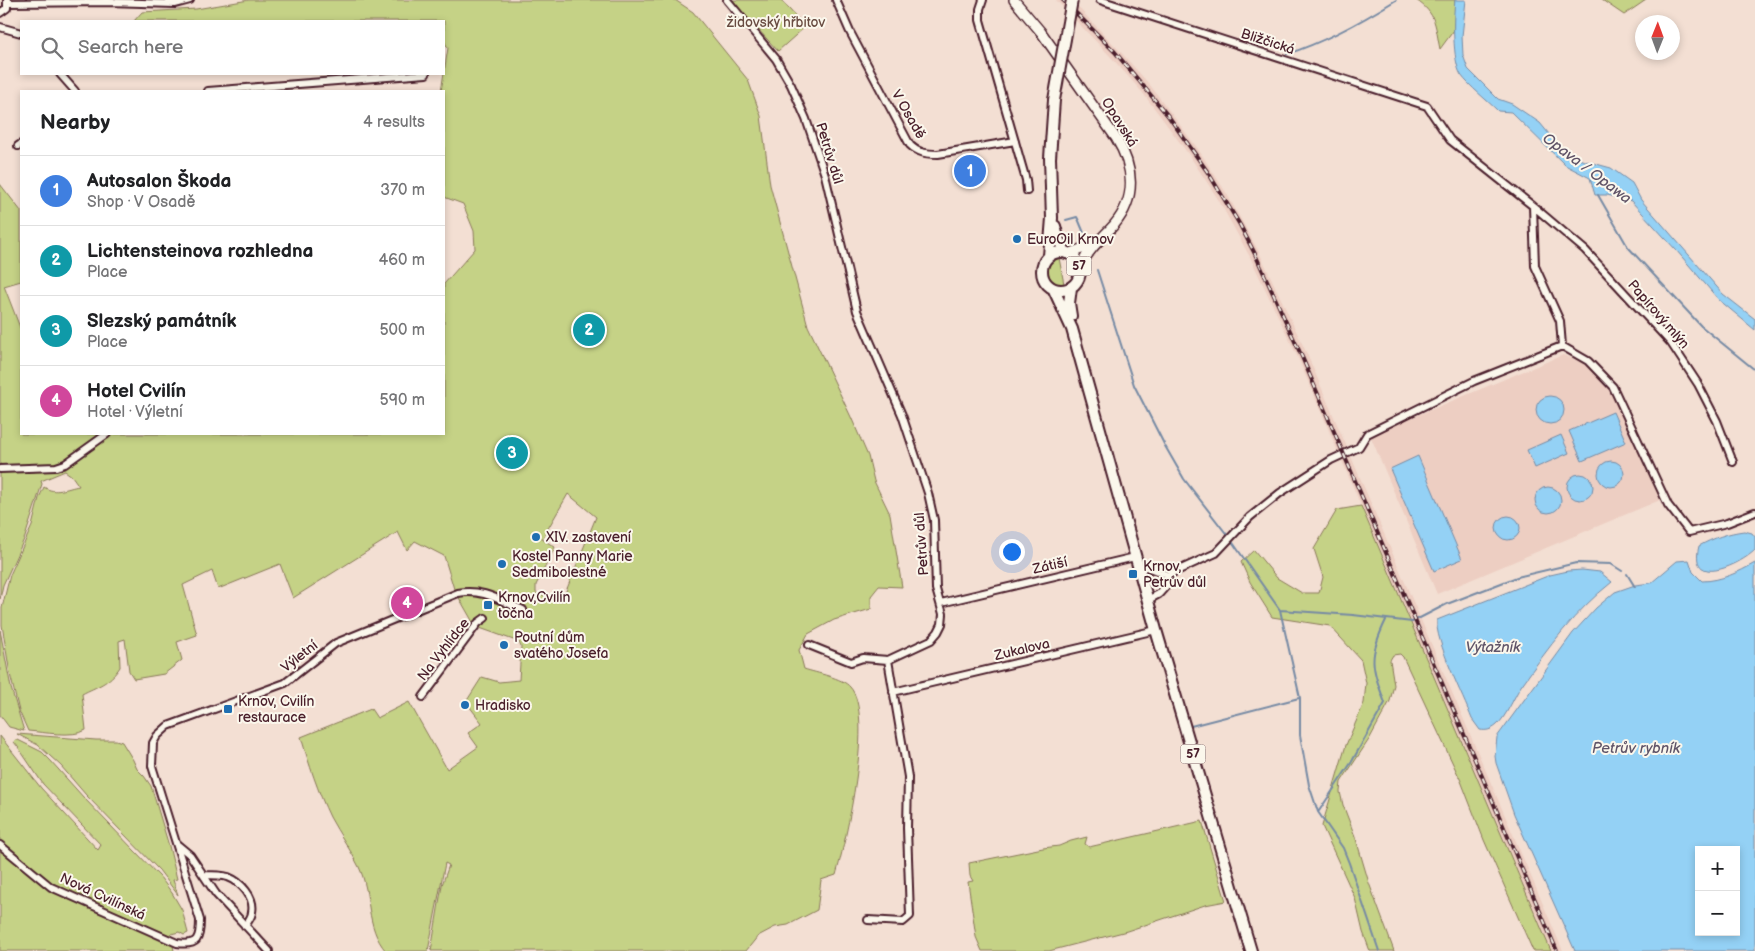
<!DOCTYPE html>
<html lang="en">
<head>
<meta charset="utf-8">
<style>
	body { margin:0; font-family:"Balsamiq Sans",sans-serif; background:#f6f6f6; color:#202124 }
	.controls { position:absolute; right:15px; bottom:15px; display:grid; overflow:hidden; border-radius:0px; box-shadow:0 2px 8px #0003 }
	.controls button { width:45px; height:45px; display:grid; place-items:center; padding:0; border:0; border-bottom:1px solid #e0e0e0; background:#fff; color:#202124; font:25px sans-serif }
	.compass { position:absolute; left:1635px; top:15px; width:45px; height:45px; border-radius:50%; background:#fff; box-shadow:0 2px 8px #0003; rotate:1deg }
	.you { position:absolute; left:1011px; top:551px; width:18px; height:18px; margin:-12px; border:4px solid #fff; border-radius:50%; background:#1a73e8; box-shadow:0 0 0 8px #1a73e833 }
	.badge { display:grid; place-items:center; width:32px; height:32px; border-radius:50%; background:#111827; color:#fff; font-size:16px; font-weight:700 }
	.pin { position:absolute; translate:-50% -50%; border:2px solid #fff; box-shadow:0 1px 5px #0006 }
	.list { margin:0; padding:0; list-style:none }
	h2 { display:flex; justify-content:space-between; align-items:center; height:65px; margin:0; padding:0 20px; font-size:21px }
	h2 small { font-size:16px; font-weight:400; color:#757577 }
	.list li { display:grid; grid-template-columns:32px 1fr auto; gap:15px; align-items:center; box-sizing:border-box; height:70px; padding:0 20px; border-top:1px solid #e0e0e0 }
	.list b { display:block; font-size:19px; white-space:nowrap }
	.list p { margin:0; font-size:16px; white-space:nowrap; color:#757577 }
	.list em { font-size:16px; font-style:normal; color:#757577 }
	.icon { flex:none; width:28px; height:28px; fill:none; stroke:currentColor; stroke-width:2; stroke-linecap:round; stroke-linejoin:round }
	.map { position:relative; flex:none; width:1755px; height:951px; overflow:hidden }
	.search { position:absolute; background:#fff; box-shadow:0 2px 8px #0003; left:20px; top:20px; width:425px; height:55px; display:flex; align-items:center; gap:12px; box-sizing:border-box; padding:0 18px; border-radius:0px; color:#757577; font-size:19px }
	.panel { position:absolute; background:#fff; box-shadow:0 2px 8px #0003; left:20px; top:90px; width:425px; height:345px; border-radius:0px }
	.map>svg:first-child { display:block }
	.built { fill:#edcec2 }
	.green { fill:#c5d286; stroke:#887858; fill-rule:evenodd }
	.water { fill:#94d1f5; stroke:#768aa4; fill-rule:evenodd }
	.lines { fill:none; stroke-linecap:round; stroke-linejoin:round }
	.stream { stroke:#768aa4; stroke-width:2 }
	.minor-casing { stroke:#4a1f2b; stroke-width:10 }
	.secondary-casing { stroke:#4a1f2b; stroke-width:12 }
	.primary-casing { stroke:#4a1f2b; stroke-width:14 }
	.minor { stroke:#fbf7ec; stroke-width:6 }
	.secondary { stroke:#fbf7ec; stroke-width:9 }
	.primary { stroke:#fbf7ec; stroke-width:10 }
	.rail-casing { stroke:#4a1f2b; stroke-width:4 }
	.rail { stroke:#fbf7ec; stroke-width:2; stroke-dasharray:5.5; stroke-linecap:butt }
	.primary-bridge-casing { stroke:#4a1f2b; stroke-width:14; stroke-linecap:butt }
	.primary-bridge { stroke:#fbf7ec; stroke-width:10 }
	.poi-dot { fill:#1f6fb2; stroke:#fbf7ec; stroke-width:2 }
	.labels { text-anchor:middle; stroke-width:4; stroke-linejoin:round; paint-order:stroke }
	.shield { fill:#fbf7ec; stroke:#7f6065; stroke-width:1 }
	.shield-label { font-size:12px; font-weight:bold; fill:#4a1f2b }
	.park-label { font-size:14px; fill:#694c42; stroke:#fbf7ec }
	.street-label { font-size:14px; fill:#4a1f2b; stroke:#fbf7ec }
	.poi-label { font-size:14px; fill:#4a1f2b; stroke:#fbf7ec; text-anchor:start }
	.water-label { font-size:15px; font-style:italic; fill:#605468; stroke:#fbf7ec }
</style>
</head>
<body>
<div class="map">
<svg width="1755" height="951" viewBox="0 0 1755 951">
	<rect width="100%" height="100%" fill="#f3dfd3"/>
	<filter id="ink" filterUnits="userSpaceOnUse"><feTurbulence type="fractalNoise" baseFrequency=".02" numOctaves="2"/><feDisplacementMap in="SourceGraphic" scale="10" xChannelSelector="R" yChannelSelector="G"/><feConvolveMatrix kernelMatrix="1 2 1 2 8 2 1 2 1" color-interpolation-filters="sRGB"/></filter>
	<g filter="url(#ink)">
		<path class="built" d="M1056,0H1071L1118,49L1150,85L1198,149L1227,194L1259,252L1307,354L1563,951H1551L1298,358L1250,257L1218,199L1189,155L1164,121L1142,92L1110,56Z
			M1563,355L1587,364L1602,379L1620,407L1660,500L1437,594L1370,435Z"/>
		<path class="green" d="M249,0H675L693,12L748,80L761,116L770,185L808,326L851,417L868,456L874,481L890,514L902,587L879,586L871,596V609L834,620L808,634L799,650L804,669C816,673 843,678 850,687C875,714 846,840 836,875L821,880L817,910L788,925L775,927L758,936L746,951H431L442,885L449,865L445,863L428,951H386C365,927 372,894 359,867C351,850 339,834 330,817C318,792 309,764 301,737L371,709L377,718L409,702L447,769L478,747L468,733L482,723L466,702L482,677L499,682L519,680L521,647L519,642L477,627L474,624L454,589L444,556L415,541L407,550L398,532L293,598L280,564L218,589L212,571L183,585L197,635L177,642L182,660L164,674L134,679L129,671L125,639L119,641L120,667C109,684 97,686 82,694L86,730C74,738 42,732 28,731L19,711L10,674L2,625V608L10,575L32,526L39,498L44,487C55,495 67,488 79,486L72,476L65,471L41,481L42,484L25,537L3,585L0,599V184L21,211V281L4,286L21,330V434H444V284L475,249L474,231L463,204L444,197V91H441L448,48L444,41V21H134L142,12L196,9ZM568,494L596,517L562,601L536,593V585L555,547L542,539Z
			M731,0H781L805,27L778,51Z
			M1416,0H1455L1454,30L1440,49C1435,26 1437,14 1416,0Z
			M1602,0H1646L1624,15Z
			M1059,258L1064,284C1051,285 1044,274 1051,263Z
			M1361,506L1551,951H1533L1484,840L1461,781L1403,657L1400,654L1393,655L1390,660L1394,685L1390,701L1370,738L1341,782L1340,792L1343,805L1356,839L1369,883L1394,951H1370L1363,932L1355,898L1322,826L1346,745L1364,703L1366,683L1361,660L1330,626L1272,617L1250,582L1241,562L1254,550L1277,578L1302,593H1319L1323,577L1314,549L1337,510Z
			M0,630L11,688L24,731L9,727L0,715Z
			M17,734L96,740H116L122,742L133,760L137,769L144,776L151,786L169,846L177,879L173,880L178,895L159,870L86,795L61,766L38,745Z
			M0,736L41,788L98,850L101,845L43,784L18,747L14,742L15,740H18L42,752L50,760L84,798L160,877L172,893L182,910L188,933L184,935L179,932L171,934L174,951H0Z
			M1202,821L1226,901L1205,905L1127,931L1049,951H982L976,937L968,882L973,881L970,876L969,863L1043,848L1059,846L1071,841L1087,837L1085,844L1089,847Z"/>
		<path class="water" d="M1455,0H1466L1462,36L1463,55L1468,69L1498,99L1512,104L1540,123L1567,156L1611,168L1632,183L1641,200L1723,294L1755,319V330L1718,299L1676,250L1631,201L1607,195H1595L1590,178L1565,165L1511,112L1498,111C1488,101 1469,86 1461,75C1452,60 1453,17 1455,0Z
			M1536 410a14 14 0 1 1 28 0a14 14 0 1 1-28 0Z
			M1613,412L1626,442L1582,461L1569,431Z
			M1561,435L1569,453L1535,468L1527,450Z
			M1418,456L1462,559L1434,571L1390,469Z
			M1598 474a13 13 0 1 1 26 0a13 13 0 1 1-26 0Z
			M1567 487a13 13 0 1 1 26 0a13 13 0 1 1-26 0Z
			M1535 500a13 13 0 1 1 26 0a13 13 0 1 1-26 0Z
			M1496 528a12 12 0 1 1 24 0a12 12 0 1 1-24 0Z
			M1744,531L1752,533L1755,537V550C1740,565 1688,589 1699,546C1713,538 1728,533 1744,531Z
			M1689,560L1693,572L1702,581C1721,581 1739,572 1755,563V951H1575L1514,814L1496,763L1495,756L1497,737L1573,633L1596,608L1615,592L1635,585L1651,583L1677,561ZM1699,850H1736V932H1699Z
			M1582,570L1600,572L1612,582C1574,612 1549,647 1521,686C1514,697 1506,717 1497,725C1491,730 1487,731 1480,730L1472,719C1464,698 1434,639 1437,620L1550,575L1568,571Z"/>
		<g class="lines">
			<path class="stream" d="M1287,54C1325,42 1361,22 1396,0
				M1598,195L1628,247L1701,326L1755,370
				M1066,220L1077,217L1079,221L1084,233
				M1097,270L1134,385L1165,446L1184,479L1228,536
				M1231,540L1280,610L1300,698V735L1309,785L1318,812L1343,848L1349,863L1379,951
				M1627,574L1635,587
				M1280,610L1353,615L1412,622L1447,604L1517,577L1576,563L1611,564L1622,571
				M1187,727L1299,698
				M1319,811L1351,763L1385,703C1371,665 1368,657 1386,620"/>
			<defs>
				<path id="minor" d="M727,0L776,59L791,85L806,119L825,175L857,311L902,415L928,493L934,520L936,589L943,614L942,624L938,632L931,640L888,660L908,777L907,828L910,916L903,922L868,920
					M836,0L850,32L910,145C918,153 927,154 938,154L1015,141
					M983,0L980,9V20L1026,180L1027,191
					M1100,0L1427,106L1450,140L1533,206L1535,266L1560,321L1562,346L1588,361L1613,387L1668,505L1689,532L1727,523L1755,512
					M8,3L108,2L175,4L190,0
					M0,13L7,8V0
					M0,27L21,33
					M60,74L75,91
					M208,91L426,74
					M18,146L21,144
					M1533,206L1585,250L1671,343L1698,384L1717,421L1733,462
					M0,469L56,467L65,464L107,434
					M1139,568L1146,567L1168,575L1216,553L1250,517L1280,493L1331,460L1359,447L1367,434L1474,381L1562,346
					M1148,600L1159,594L1167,585L1168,575
					M941,603L1135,557
					M809,645L851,662L863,658L888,660
					M893,692L1156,630
					M423,697L478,623L485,618
					M0,845L51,887L177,943C198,946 200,939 200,920L152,766L153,743L157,736L168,726L285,683L336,643L458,593C482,588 501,601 523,610
					M178,845L190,855L216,894L269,951
					M204,875C212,875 221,875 228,877C241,882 255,897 252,912C252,917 248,921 245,926"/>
				<path id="secondary" d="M1014,0L1041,32L1116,138C1134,167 1137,198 1114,225C1101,239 1089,249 1080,267
					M1069,254L1093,244"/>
				<path id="primary" d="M1055,226L1059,241L1066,253
					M1042 271a19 19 0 1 1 38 0a19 19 0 1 1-38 0Z
					M1049,256L1052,218L1050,158L1054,100
					M1054,290L1072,329L1156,630L1251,951
					M1071,316L1069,303L1071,288"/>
			</defs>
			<use href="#minor" class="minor-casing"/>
			<use href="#secondary" class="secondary-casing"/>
			<use href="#primary" class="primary-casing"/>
			<use href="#minor" class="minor"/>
			<use href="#secondary" class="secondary"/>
			<use href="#primary" class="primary"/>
			<defs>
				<path id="rail" d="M1063,0L1115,52L1169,117L1209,174L1240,225L1255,254L1302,357L1557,951"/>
			</defs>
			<use href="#rail" class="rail-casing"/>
			<use href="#rail" class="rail"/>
			<defs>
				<path id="primary-bridge" d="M1054,100L1072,0"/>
			</defs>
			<use href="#primary-bridge" class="primary-bridge-casing"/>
			<use href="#primary-bridge" class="primary-bridge"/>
		</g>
	</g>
	<g class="poi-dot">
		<circle cx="1017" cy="239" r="5"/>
		<circle cx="536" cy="537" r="5"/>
		<circle cx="502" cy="564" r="5"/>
		<rect x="1128" y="569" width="10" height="10" rx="2.5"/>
		<rect x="483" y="600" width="10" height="10" rx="2.5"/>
		<circle cx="504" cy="645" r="5"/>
		<circle cx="465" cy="705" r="5"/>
		<rect x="223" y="704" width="10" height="10" rx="2.5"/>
	</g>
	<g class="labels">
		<g class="shield">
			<rect x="1066.5" y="256.5" width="25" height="19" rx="4"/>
			<rect x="1180.5" y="744.5" width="25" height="19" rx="4"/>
		</g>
		<g class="shield-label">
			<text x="1079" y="270">57</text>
			<text x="1193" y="758">57</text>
		</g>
		<g class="park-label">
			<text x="776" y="27">židovský hřbitov</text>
		</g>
		<g class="street-label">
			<text transform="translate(1268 41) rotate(18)" y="5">Bližčická</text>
			<text transform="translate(909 114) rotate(60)" y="5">V Osadě</text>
			<text transform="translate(1120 122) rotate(58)" y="5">Opavská</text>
			<text transform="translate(830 153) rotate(73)" y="5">Petrův důl</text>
			<text transform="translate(1659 314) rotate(49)" y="5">Papírový mlýn</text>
			<text transform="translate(921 544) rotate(-94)" y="5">Petrův důl</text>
			<text transform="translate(1050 565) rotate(-13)" y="5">Zátiší</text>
			<text transform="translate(443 649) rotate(-52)" y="5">Na Vyhlídce</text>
			<text transform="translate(1022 649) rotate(-13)" y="5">Zukalova</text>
			<text transform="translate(299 656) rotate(-38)" y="5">Výletní</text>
			<text transform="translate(103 896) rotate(25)" y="5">Nová Cvilínská</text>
		</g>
		<g class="poi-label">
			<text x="1027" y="244">EuroOil Krnov</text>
			<text x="546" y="542">XIV. zastavení</text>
			<text x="512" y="561">Kostel Panny Marie<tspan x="512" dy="16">Sedmibolestné</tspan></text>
			<text x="1143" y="571">Krnov,<tspan x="1143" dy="16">Petrův důl</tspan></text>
			<text x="498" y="602">Krnov,Cvilín<tspan x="498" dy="16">točna</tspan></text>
			<text x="514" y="642">Poutní dům<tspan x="514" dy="16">svatého Josefa</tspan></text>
			<text x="238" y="706">Krnov, Cvilín<tspan x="238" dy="16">restaurace</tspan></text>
			<text x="475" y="710">Hradisko</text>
		</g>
		<g class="water-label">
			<text transform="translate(1587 168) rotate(37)" y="5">Opava / Opawa</text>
			<text x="1493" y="652">Výtažník</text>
			<text x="1636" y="753">Petrův rybník</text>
		</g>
	</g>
</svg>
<div class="controls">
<button>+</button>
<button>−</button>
</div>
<svg class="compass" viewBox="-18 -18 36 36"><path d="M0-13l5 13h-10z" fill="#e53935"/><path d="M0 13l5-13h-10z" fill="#757577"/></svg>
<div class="you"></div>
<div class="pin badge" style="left:970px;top:171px;background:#3f7fe0">1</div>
<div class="pin badge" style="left:589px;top:330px;background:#0f9aa8">2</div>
<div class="pin badge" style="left:512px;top:453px;background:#0f9aa8">3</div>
<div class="pin badge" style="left:407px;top:603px;background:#d1479c">4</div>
<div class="search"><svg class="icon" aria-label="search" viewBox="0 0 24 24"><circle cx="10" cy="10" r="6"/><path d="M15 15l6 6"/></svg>Search here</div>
<section class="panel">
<h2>Nearby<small>4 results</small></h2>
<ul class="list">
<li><span class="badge" style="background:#3f7fe0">1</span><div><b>Autosalon Škoda</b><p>Shop · V Osadě</p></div><em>370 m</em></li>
<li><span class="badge" style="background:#0f9aa8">2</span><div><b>Lichtensteinova rozhledna</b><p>Place</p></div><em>460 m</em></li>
<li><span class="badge" style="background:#0f9aa8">3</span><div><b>Slezský památník</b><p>Place</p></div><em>500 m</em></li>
<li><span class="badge" style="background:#d1479c">4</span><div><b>Hotel Cvilín</b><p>Hotel · Výletní</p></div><em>590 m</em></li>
</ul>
</section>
</div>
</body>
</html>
